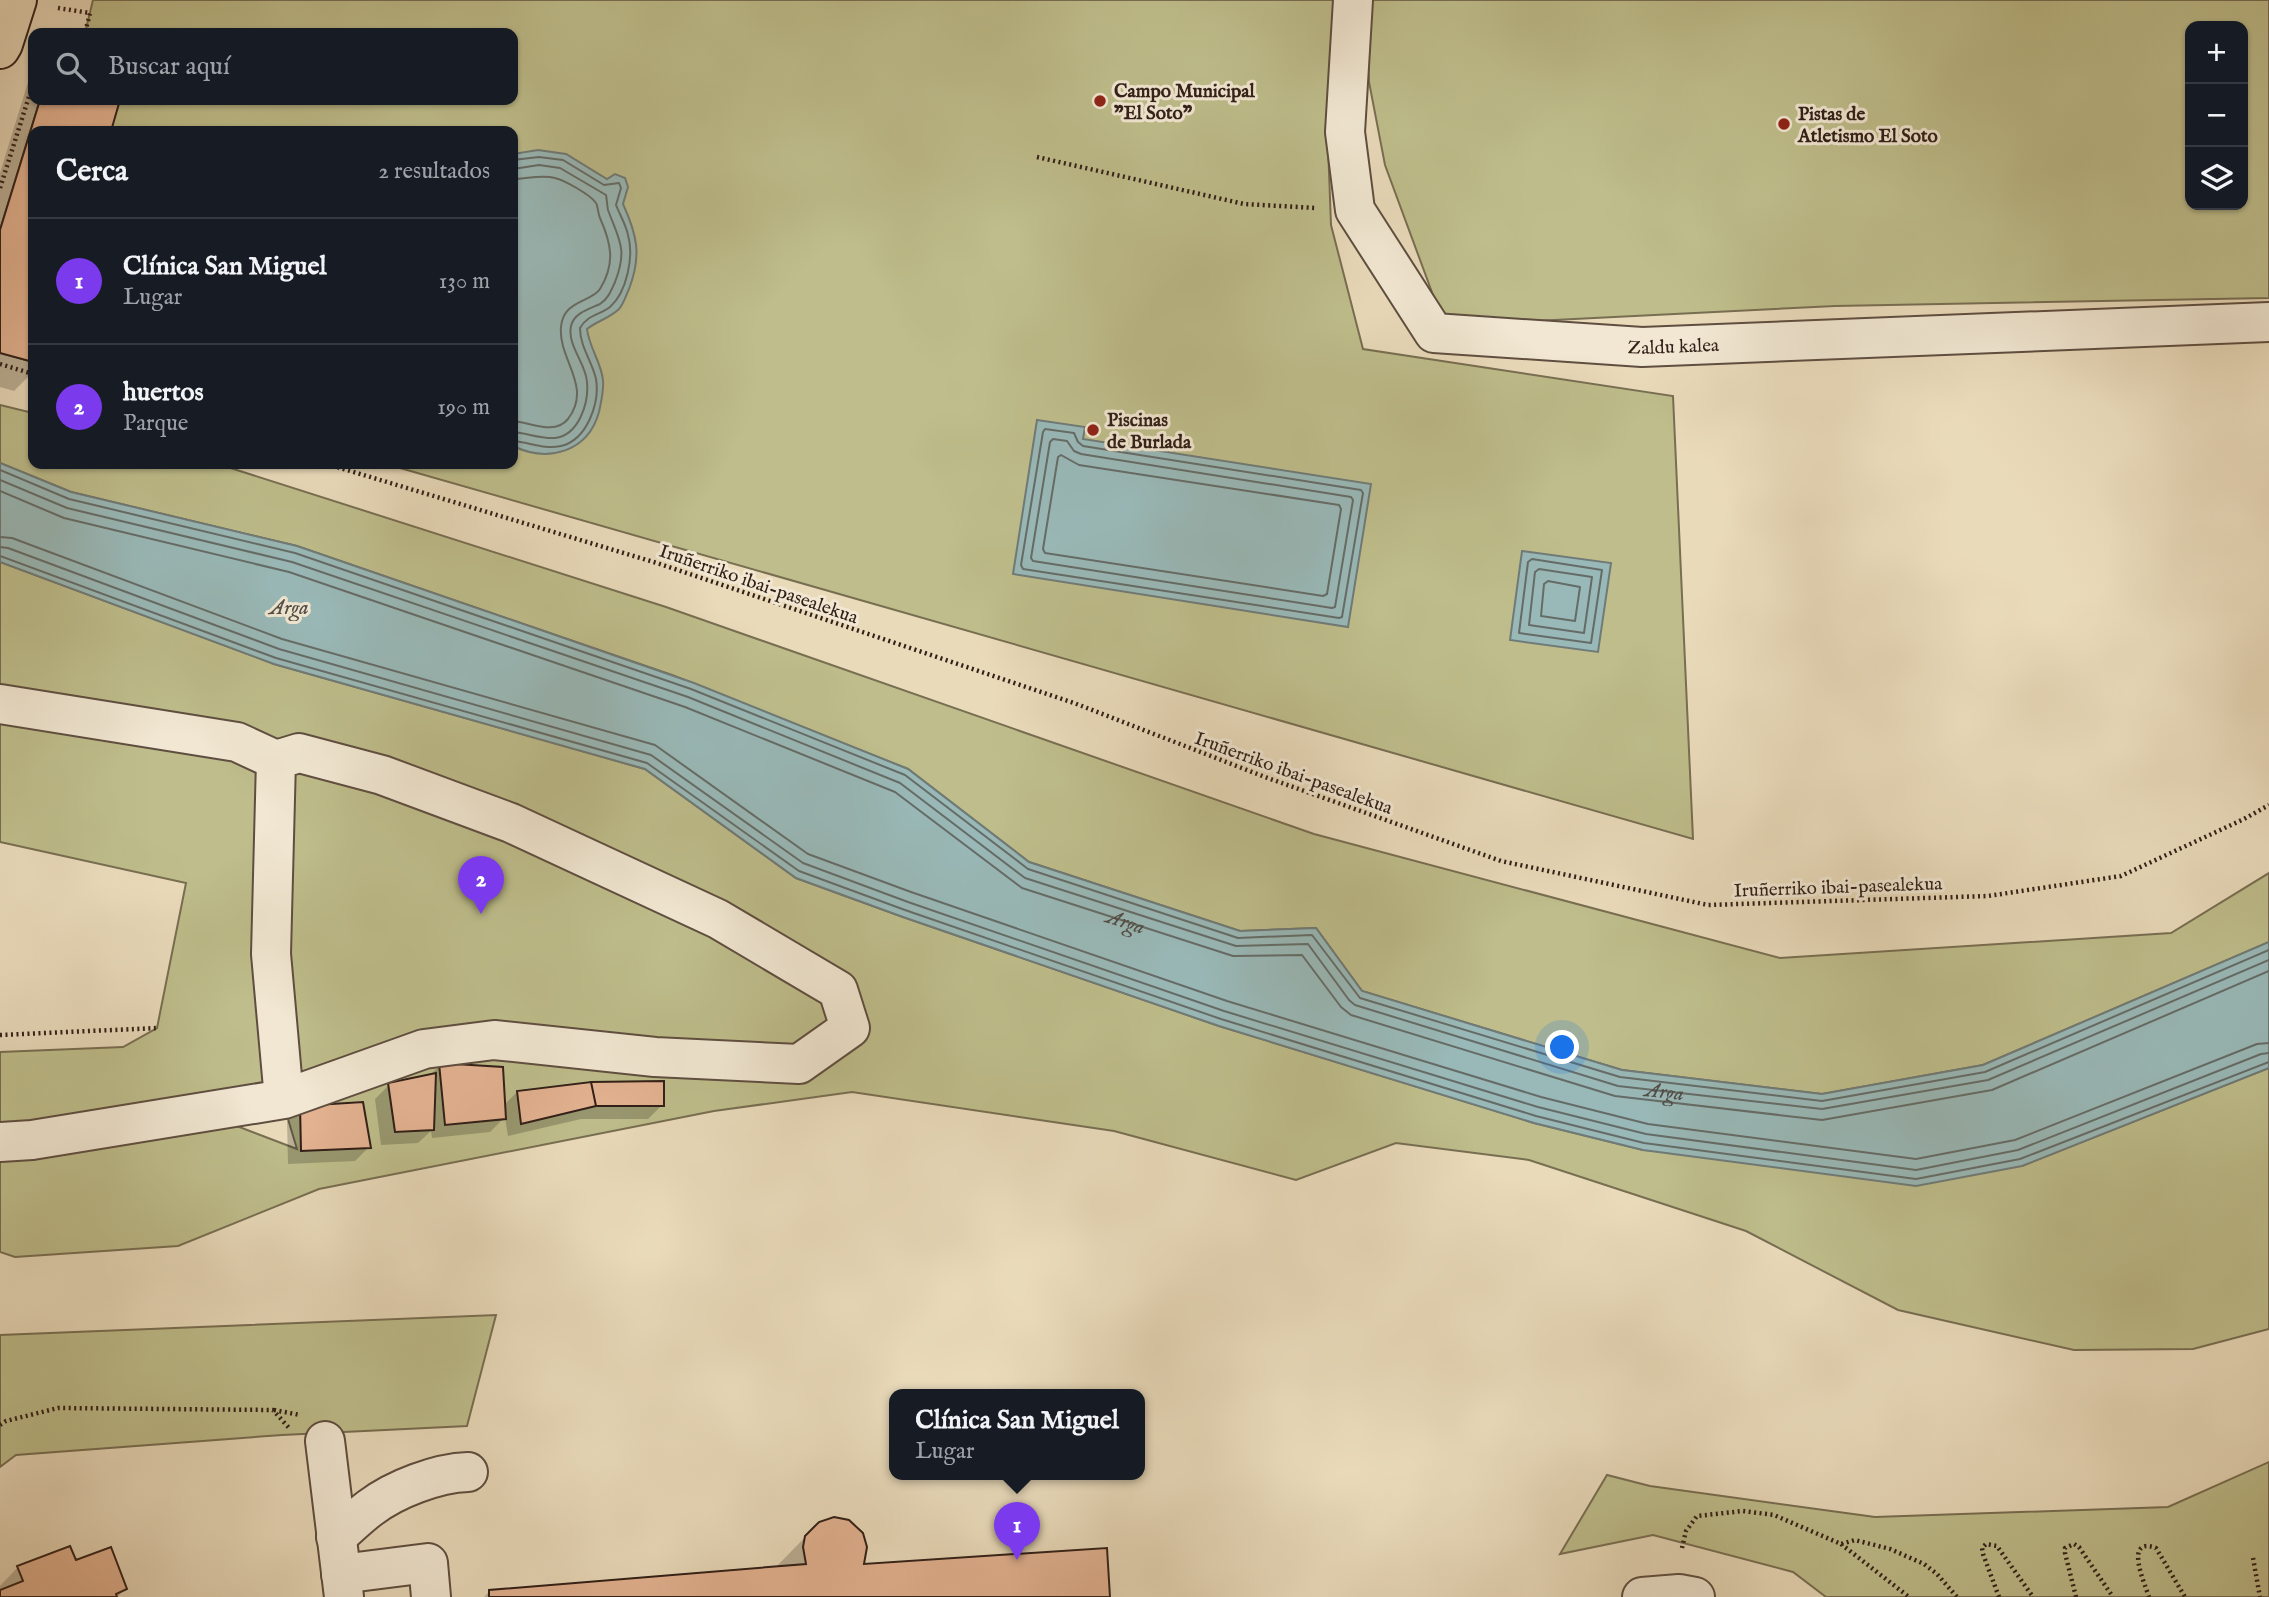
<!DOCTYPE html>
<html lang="es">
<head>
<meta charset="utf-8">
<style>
	body { margin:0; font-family:"IM FELL English",serif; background:#20242c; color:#f1f3f6 }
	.controls { position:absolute; right:21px; top:21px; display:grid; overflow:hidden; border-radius:14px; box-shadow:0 2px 5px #0004 }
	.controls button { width:63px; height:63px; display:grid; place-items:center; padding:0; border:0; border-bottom:2px solid #363941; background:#171b24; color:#f1f3f6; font:35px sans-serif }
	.you { position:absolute; left:1563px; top:1048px; width:24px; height:24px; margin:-18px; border:5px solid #fff; border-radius:50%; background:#1a73e8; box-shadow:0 0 0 10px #1a73e833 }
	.badge { display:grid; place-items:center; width:46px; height:46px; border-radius:50%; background:#7c3aed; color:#fff; font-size:23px; font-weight:700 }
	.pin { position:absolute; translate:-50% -58px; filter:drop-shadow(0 2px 4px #0008) }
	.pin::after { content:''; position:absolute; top:37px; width:24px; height:21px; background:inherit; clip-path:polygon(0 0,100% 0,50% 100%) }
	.popup { position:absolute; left:889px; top:1389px; width:256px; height:91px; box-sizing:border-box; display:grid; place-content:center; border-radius:14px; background:#171b24; filter:drop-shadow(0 2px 5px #0005); font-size:23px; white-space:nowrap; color:#9ea1a6 }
	.popup b { font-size:26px; color:#f1f3f6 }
	.popup::after { content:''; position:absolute; left:50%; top:100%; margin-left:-14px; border:14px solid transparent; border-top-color:#171b24 }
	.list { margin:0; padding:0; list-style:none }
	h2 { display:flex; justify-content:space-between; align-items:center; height:91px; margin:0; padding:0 28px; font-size:30px }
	h2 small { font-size:23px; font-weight:400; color:#9ea1a6 }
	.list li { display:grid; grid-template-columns:46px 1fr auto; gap:21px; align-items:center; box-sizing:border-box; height:126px; padding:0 28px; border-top:2px solid #363941 }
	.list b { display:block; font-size:26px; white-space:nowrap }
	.list p { margin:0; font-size:23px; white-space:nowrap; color:#9ea1a6 }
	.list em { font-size:23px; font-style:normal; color:#9ea1a6 }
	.icon { flex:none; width:38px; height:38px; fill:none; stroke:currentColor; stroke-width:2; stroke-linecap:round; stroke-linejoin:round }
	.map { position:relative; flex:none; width:2269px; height:1597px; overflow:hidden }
	.search { position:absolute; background:#171b24; box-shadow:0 2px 5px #0004; left:28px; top:28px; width:490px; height:77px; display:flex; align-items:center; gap:18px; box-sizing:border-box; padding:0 24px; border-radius:14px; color:#9ea1a6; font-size:26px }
	.panel { position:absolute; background:#171b24; box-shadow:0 2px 5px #0004; left:28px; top:126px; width:490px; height:343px; border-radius:14px }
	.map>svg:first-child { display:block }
	.green { fill:#bebd8b; stroke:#786e52; stroke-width:2; fill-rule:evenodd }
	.water { fill:#99b9b8; stroke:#6f7b78; stroke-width:2 }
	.shadow { fill:#0003 }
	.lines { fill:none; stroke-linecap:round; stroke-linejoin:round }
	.shore { stroke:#656c68; stroke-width:2 }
	.building { fill:#e3b291; stroke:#311f18; stroke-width:2 }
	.minor-casing { stroke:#5f4e40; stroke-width:42 }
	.major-casing { stroke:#311f18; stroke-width:42 }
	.path { stroke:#311f18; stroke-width:4.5; stroke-dasharray:2 3.5; stroke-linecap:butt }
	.minor { stroke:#f1e7d2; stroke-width:38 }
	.major { stroke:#e9daba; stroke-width:38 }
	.poi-dot { fill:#8f2418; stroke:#f1e7d2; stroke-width:2.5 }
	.labels { text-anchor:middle; stroke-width:6; stroke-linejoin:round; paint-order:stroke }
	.poi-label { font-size:19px; font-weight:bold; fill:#311f18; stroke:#f1e7d2; text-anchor:start }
	.street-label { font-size:19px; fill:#311f18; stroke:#f1e7d2 }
	.water-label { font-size:21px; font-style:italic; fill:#504d48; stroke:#f1e7d2 }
</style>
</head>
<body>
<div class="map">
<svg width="2269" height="1597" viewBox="0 0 2269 1597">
	<rect width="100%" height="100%" fill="#e9daba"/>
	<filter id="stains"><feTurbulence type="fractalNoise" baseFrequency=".00286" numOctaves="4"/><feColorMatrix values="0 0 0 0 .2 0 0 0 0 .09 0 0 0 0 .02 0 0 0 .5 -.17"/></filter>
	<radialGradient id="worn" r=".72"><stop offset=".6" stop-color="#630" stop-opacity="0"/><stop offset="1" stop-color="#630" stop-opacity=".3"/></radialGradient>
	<path class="green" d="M93,0H1343L1328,144L1331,225L1363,349L1673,396L1693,839L386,464H513V131H33V362L0,353V230L40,100H513V33H85Z
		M1366,0H2269V298L1835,306L1473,324L1440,314L1385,165L1369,82ZM2190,26H2243V205H2190Z
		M0,405L33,413V464H218L666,607L1314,834L1780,958L2171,933L2269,873V942L1983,1065L1822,1094L1622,1070L1362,991L1316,928L1240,931L1029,862L908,769L672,675L297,546L71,492L0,463Z
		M0,562L274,664L645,769L796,878L903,917L1219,1026L1534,1123L1643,1150L2022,1166L2269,1068V1329L2193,1349L2074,1350L1898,1310L1746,1231L1529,1160L1396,1143L1296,1180L1114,1131L852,1092L714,1111L319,1189L178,1246L15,1257L0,1252V1132L229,1123L297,1149L282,1099L0,1124V1052L123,1047L157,1028L186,883L0,842Z
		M496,1315L467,1426L282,1435L16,1455L0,1467V1335Z
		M2269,1462V1597H1826L1793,1572L1653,1535L1560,1554L1607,1475L1650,1486L1875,1517L2168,1507Z"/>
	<path class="water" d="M538,150L566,154L607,179L615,174L625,178L628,187L623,204C637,235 642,255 629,289C626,295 624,303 619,309C610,318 597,321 587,329C589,347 601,362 603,380C604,391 601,402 599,412C588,452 548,463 513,446V154Z
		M1037,420L1085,427L1083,439L1371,484L1348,627L1013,574Z
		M0,463L71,492L297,546L694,683L908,769L1029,862L1240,931L1316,928L1362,991L1622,1070L1822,1094L1983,1065L2269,942V1068L2022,1166L1916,1186L1643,1150L1534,1123L1219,1026L903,917L796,878L645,769L274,664L0,562Z
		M1522,551L1611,563L1598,652L1510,640Z"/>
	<path class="shadow" d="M33,66V100H118L109,131H33V372L14,391L0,387V173Z
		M440,1065L503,1106L517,1092L662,1105L648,1119H581L508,1136L505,1117L490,1132L432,1138L431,1131L418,1143L381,1145L375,1099L389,1085L428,1077Z
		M301,1108L369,1147L355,1161L288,1164L287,1121Z
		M819,1523L862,1566L1108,1597H484L489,1592L775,1568Z
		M75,1563L125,1589L117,1597H0V1586L18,1567Z"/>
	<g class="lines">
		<g class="shore">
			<path d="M513,160L539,157L563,160L604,185L619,183L621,188L616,205C620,215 626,225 628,235C634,256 627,292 610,307C600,315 587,315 580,328C580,347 592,361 596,379C600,403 587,440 561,446C544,450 529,442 513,441"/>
			<path d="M513,169L539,165L560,168L606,195C607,200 607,205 608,210C619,240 628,249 615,282C611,291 608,299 600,304C589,309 574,313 571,326C567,346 586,363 587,382C589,403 579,435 555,438C540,439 527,433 513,432"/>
			<path d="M513,179C527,179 541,174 555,178C564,180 591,195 596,203C598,206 598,214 600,218C611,243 616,263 600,289C592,302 563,300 561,327C558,360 593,386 568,419C554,436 530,422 513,421"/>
			<path d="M1045,429L1074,433L1078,442L1083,446L1361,490L1363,493L1342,617L1339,618L1023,569L1021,565L1043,432Z"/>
			<path d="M1053,439L1067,441L1074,451L1081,454L1351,497L1353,500L1335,607L1332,608L1033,561L1031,558L1050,442Z"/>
			<path d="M1061,455L1079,465L1339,505L1341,509L1327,594L1323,596L1045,553L1043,549L1058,457Z"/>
			<path d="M0,470L69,499L295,553L691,689L905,775L1028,869L1238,938L1312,935L1360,998L1620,1077L1822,1101L1985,1072L2269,950"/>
			<path id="s1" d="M0,480L67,508L292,562L688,697L900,783L1025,878L1236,946L1308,944L1349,1000L1355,1005L1618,1086L1822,1109L1988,1080L2269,960"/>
			<path id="s2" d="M0,491L64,518L289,572L685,707L895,792L1022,888L1233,956L1302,955L1341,1007L1351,1015L1615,1096L1822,1120L1992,1090L2269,971"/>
			<path d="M0,537L12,538L282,639L655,745L808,854L911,892L1227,1001L1541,1097L1648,1124L1916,1159L2015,1140L2257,1044L2269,1043"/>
			<path d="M0,547L8,548L279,649L651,755L803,863L908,902L1224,1011L1538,1107L1646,1134L1916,1170L2018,1150L2261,1054L2269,1053"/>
			<path d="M0,556L276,658L647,763L799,871L905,910L1221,1019L1536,1116L1644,1143L1916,1179L2020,1159L2269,1062"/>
			<path d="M1532,559L1602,570L1591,643L1519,633L1528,562Z"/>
			<path d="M1539,569L1592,577L1584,633L1529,625L1535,572Z"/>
			<path d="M1548,581L1580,587L1575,621L1541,616L1544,584Z"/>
		</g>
	</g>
	<path class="building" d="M40,100H120L111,131H33V362L0,353V230Z
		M439,1063L503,1067L506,1119L445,1125Z
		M436,1073L434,1130L395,1132L388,1083Z
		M664,1081V1106H596L591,1082Z
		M591,1082L596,1106L521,1124L517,1091Z
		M363,1102L371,1148L301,1151L300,1106Z
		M834,1517L849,1520L863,1533L867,1547L864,1564L1107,1548L1110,1597H489V1590L806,1564L803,1547L805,1536L819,1522Z
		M70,1546L76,1560L111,1547L127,1589L116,1594L117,1597H0V1590L23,1581L17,1566Z"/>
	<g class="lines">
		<defs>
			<g id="minor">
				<path id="s3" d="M1353,0L1345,132L1355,210L1434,333L1642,347L2269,322"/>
				<path d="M0,704L237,742L276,760"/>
				<path d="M0,1142L32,1140L284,1099L424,1049L494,1040L655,1057L799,1064L850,1028L838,990L718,919L511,823L382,775L299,753L276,760L271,954L284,1099"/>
				<path d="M325,1441L344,1597"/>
				<path d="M336,1537C347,1528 358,1517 370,1508C395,1489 437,1473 468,1472"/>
				<path d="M341,1574L428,1563L431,1597"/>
				<path d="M1642,1597L1679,1594L1695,1597"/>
			</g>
			<path id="major" d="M0,49L3,44L17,0"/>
		</defs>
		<use href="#minor" class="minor-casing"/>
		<use href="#major" class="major-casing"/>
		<path class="path" d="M58,8L90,13L85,33
			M1037,157L1244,204L1316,208
			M0,188L33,84
			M0,364L33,374
			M327,464L657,563L1074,703L1265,777L1501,861L1708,905L1988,896L2121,876L2244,819L2269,805
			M0,1035L158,1028
			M274,1410L300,1415
			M0,1425L6,1421L58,1408L273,1410L289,1428
			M1841,1544L1909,1597
			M1682,1548L1686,1531L1697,1516L1743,1511L1774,1515L1841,1544L1855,1540L1890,1549L1924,1564L1937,1574L1957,1597
			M2253,1558L2260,1597
			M1999,1597L1983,1554L1982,1548L1986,1544L1997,1546L2033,1597
			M2076,1597L2065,1553V1548L2074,1544L2079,1547L2113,1597
			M2149,1597C2145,1584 2123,1536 2156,1548L2185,1597"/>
		<use href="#minor" class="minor"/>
		<use href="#major" class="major"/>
	</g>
	<g class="poi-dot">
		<circle cx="1100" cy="101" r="7"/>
		<circle cx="1784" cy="124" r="7"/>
		<circle cx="1093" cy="430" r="7"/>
	</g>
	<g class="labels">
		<g class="poi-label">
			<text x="1114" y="97">Campo Municipal<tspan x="1114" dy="22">"El Soto"</tspan></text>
			<text x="1798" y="120">Pistas de<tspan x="1798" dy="22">Atletismo El Soto</tspan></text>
			<text x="1107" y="426">Piscinas<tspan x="1107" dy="22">de Burlada</tspan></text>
		</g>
		<g class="street-label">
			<text dy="7" stroke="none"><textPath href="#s3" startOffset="597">Zaldu kalea</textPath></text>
			<text transform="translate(759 583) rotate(19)" y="7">Iruñerriko ibai-pasealekua</text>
			<text transform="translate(1294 772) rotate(20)" y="7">Iruñerriko ibai-pasealekua</text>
			<text transform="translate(1838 886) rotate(-2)" y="7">Iruñerriko ibai-pasealekua</text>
		</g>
		<g class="water-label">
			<text x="289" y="614">Arga</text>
			<text dy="7" stroke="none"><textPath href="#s2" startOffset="1214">Arga</textPath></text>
			<text dy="7" stroke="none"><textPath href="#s1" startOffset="1801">Arga</textPath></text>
		</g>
	</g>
	<rect width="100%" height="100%" filter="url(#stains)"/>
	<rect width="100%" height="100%" fill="url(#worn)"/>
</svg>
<div class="controls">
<button>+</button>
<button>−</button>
<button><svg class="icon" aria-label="layers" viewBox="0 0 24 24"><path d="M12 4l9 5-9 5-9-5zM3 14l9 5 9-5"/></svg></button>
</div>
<div class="you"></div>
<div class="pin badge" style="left:1017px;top:1560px">1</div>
<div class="popup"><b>Clínica San Miguel</b>Lugar</div>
<div class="pin badge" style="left:481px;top:914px">2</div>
<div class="search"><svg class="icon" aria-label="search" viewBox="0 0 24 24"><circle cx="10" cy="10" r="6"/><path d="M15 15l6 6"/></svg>Buscar aquí</div>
<section class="panel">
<h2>Cerca<small>2 resultados</small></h2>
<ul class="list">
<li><span class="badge">1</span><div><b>Clínica San Miguel</b><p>Lugar</p></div><em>130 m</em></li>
<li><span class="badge">2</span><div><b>huertos</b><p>Parque</p></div><em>190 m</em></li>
</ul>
</section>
</div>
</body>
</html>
